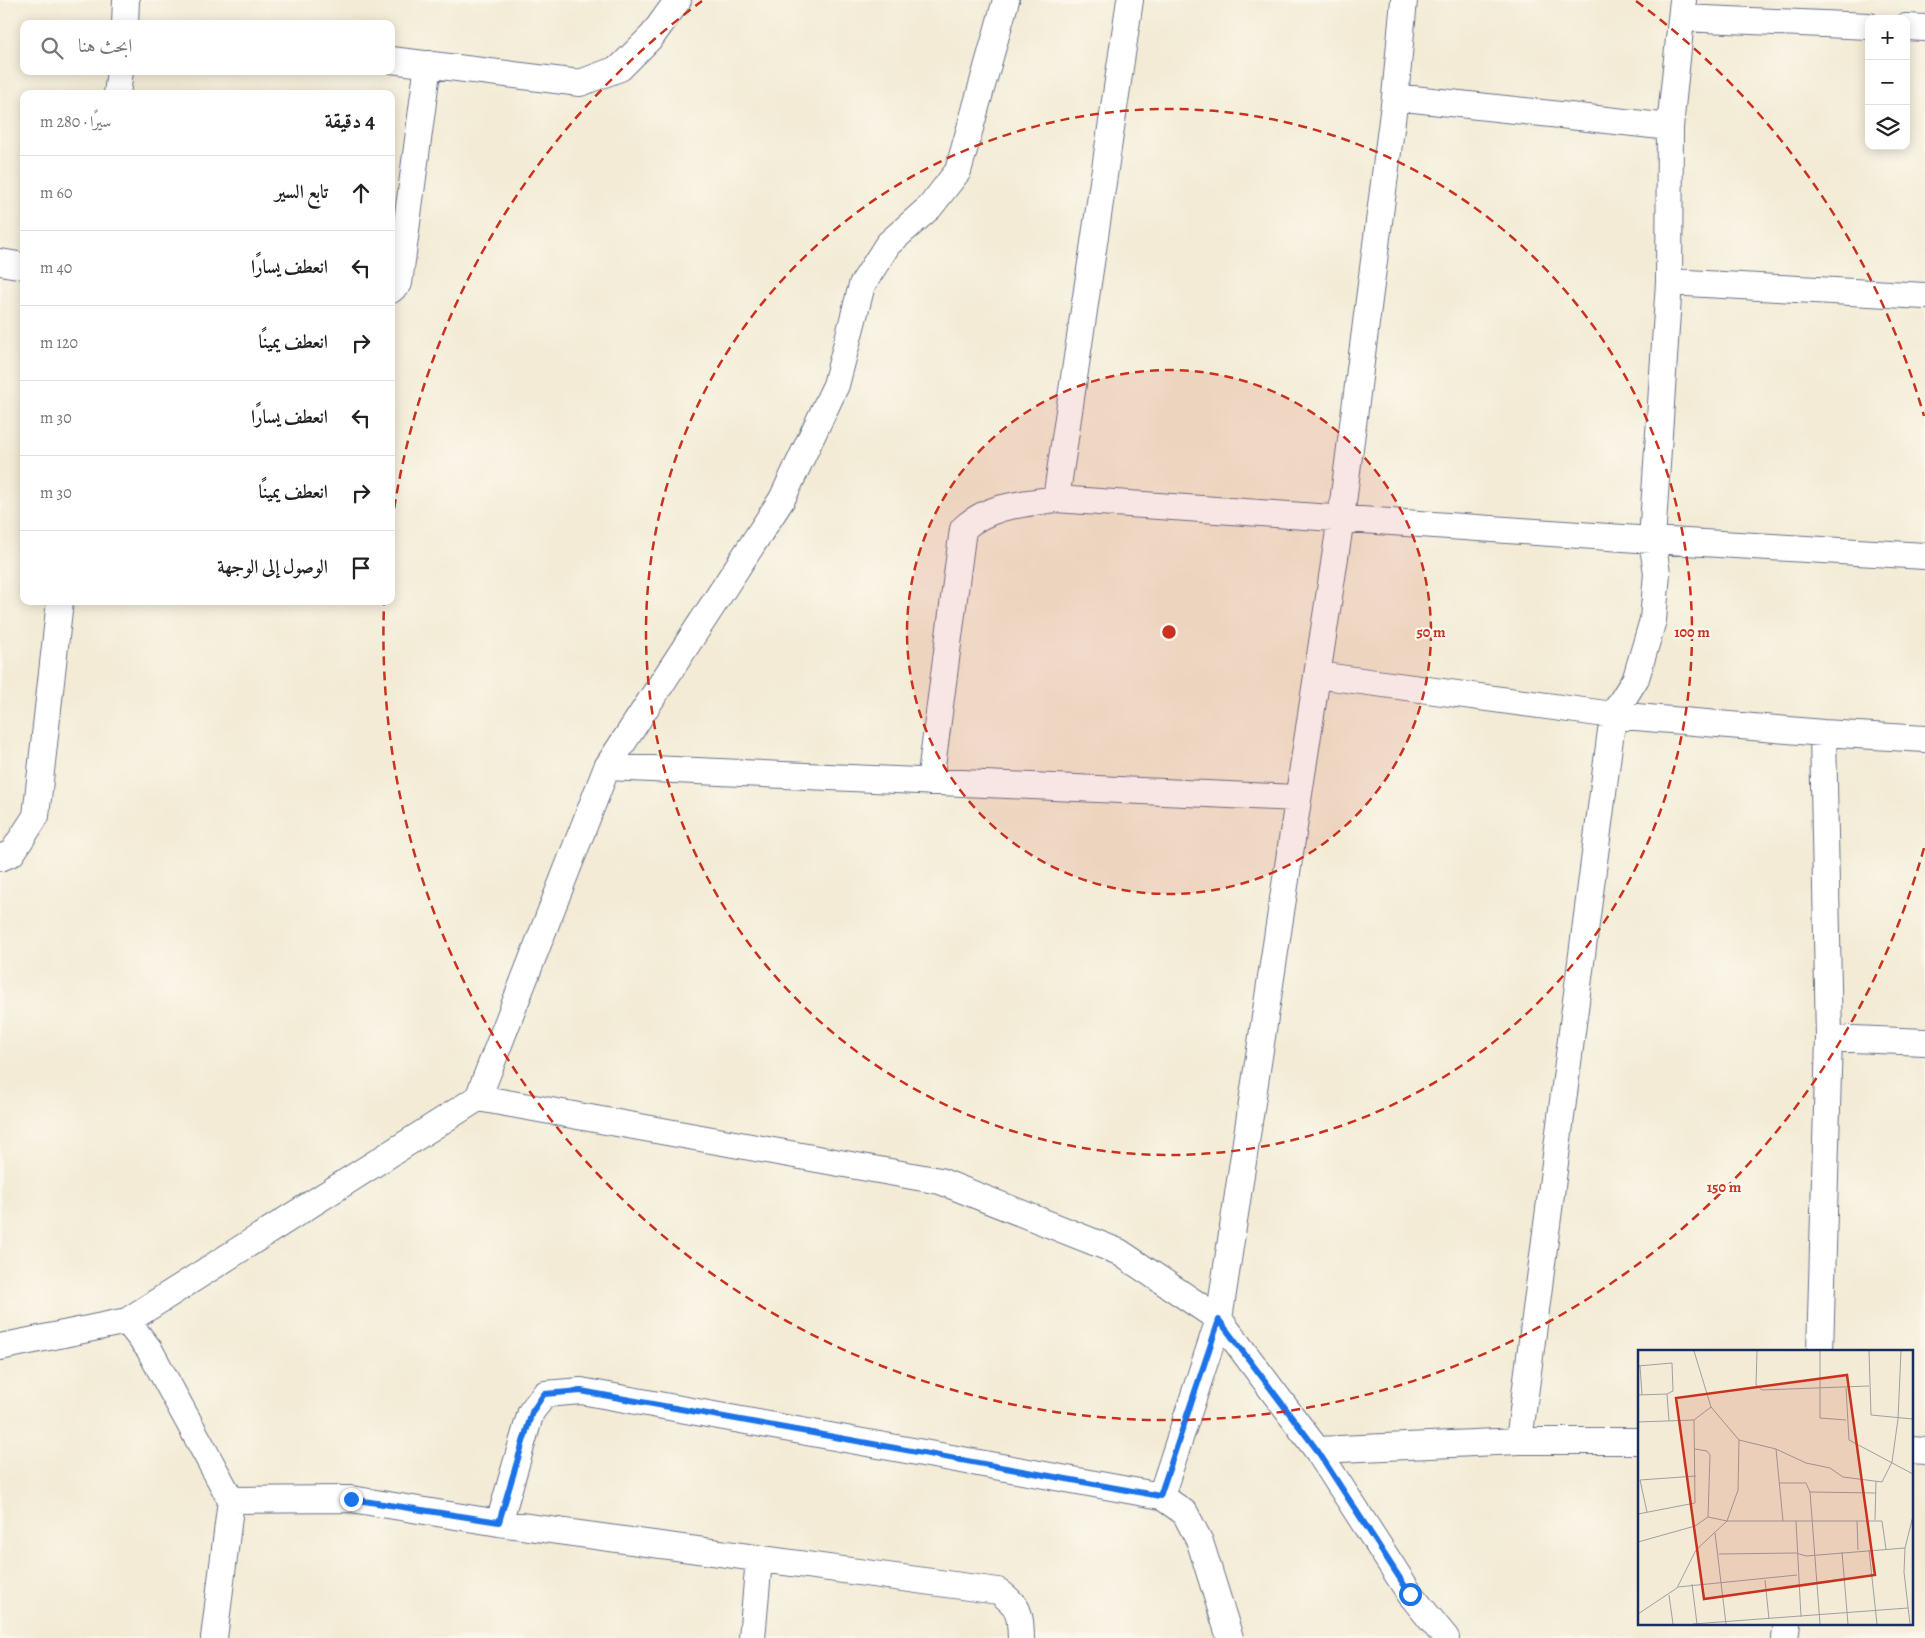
<!DOCTYPE html>
<html lang="ar">
<head>
<meta charset="utf-8">
<style>
	body { margin:0; font-family:Alegreya,Amiri,serif; background:#f2f2f2; color:#222; direction:rtl }
	.controls { position:absolute; right:15px; top:15px; display:grid; overflow:hidden; border-radius:10px; box-shadow:0 2px 12px #0003 }
	.controls button { width:45px; height:45px; display:grid; place-items:center; padding:0; border:0; border-bottom:1px solid #e0e0e0; background:#fff; color:#222; font:25px sans-serif }
	.stop { position:absolute; width:15px; height:15px; margin:-11px; border:4px solid #1a73e8; border-radius:50%; background:#fff }
	.stop.end { background:#1a73e8; border-color:#fff; box-shadow:0 1px 5px #0008 }
	.list { margin:0; padding:0; list-style:none }
	h2 { display:flex; justify-content:space-between; align-items:center; height:65px; margin:0; padding:0 20px; font-size:21px }
	h2 small { font-size:16px; font-weight:400; color:#767676 }
	.list li { display:grid; grid-template-columns:32px 1fr auto; gap:15px; align-items:center; box-sizing:border-box; height:75px; padding:0 20px; border-top:1px solid #e0e0e0 }
	.list b { display:block; font-size:19px; white-space:nowrap }
	.list em { font-size:16px; font-style:normal; color:#767676 }
	.icon { flex:none; width:28px; height:28px; fill:none; stroke:currentColor; stroke-width:2; stroke-linecap:round; stroke-linejoin:round }
	.map { position:relative; flex:none; width:1925px; height:1638px; overflow:hidden; direction:ltr }
	.search { position:absolute; background:#fff; box-shadow:0 2px 12px #0003; left:20px; top:20px; width:375px; height:55px; display:flex; align-items:center; gap:12px; box-sizing:border-box; padding:0 18px; border-radius:10px; color:#767676; font-size:19px }
	.panel { position:absolute; background:#fff; box-shadow:0 2px 12px #0003; left:20px; top:90px; width:375px; height:515px; border-radius:10px; direction:rtl }
	.map>svg:first-child { display:block }
	.lines { fill:none; stroke-linecap:round; stroke-linejoin:round }
	.minor-casing { stroke:#677188; stroke-width:28 }
	.minor { stroke:#fff; stroke-width:26 }
	.route { stroke:#1a73e8; stroke-width:6 }
	.ring { fill:none; stroke:#c8321e; stroke-width:2.5; stroke-dasharray:9 6 }
	.inset-road { fill:none; stroke:#9da0a5; stroke-width:1 }
	.view { fill:#c8321e; fill-opacity:0.15; stroke:#c8321e; stroke-width:2.5 }
	.inset-edge { fill:none; stroke:#1b2f5e; stroke-width:2.5 }
	.centre { fill:#c8321e; stroke:#fbf7ec; stroke-width:2.5 }
	.ring-label { font-size:15px; text-anchor:middle; font-weight:bold; fill:#c8321e; stroke:#fbf7ec; stroke-width:4.5; stroke-linejoin:round; paint-order:stroke }
</style>
</head>
<body>
<div class="map">
<svg width="1925" height="1638" viewBox="0 0 1925 1638">
	<rect width="100%" height="100%" fill="#fbf7ec"/>
	<filter id="ink" filterUnits="userSpaceOnUse"><feTurbulence type="fractalNoise" baseFrequency=".02" numOctaves="2"/><feDisplacementMap in="SourceGraphic" scale="10" xChannelSelector="R" yChannelSelector="G"/><feConvolveMatrix kernelMatrix="1 2 1 2 8 2 1 2 1" color-interpolation-filters="sRGB"/></filter>
	<filter id="wash" filterUnits="userSpaceOnUse"><feTurbulence type="fractalNoise" baseFrequency=".0096" numOctaves="4" result="noise"/><feDisplacementMap in="SourceGraphic" scale="20" xChannelSelector="R" yChannelSelector="G"/><feGaussianBlur stdDeviation="1.12" result="paint"/><feColorMatrix in="noise" values="0 0 0 0 0 0 0 0 0 0 0 0 0 0 0 0 0 1.4 0 .05"/><feComposite in="paint" operator="in"/></filter>
	<g filter="url(#wash)">
		<rect width="100%" height="100%" fill="#f3ebd5"/>
	</g>
	<g filter="url(#ink)">
		<g class="lines">
			<defs>
				<path id="minor" d="M1682,18L1869,26
					M125,24L126,0
					M1906,27L1925,28
					M391,60L580,83L620,68L652,36L678,0
					M117,94L120,71
					M1395,97L1670,127
					M0,262L24,266
					M1669,282L1925,296
					M391,290L399,283L428,64
					M1056,499L1130,0
					M1317,675L1613,715L1823,733L1925,739
					M607,767L1297,798
					M930,782L963,529C988,505 1023,504 1056,499L1652,540L1925,556
					M0,858L12,853L36,816L60,601
					M1829,1038L1925,1042
					M478,1098L940,1181L1119,1252L1219,1319L1317,1450L1410,1594L1446,1638
					M0,1347L127,1321
					M1820,1352L1829,1038L1823,733
					M1519,1441L1613,715L1636,678L1653,620L1657,573L1652,540L1669,282L1670,127L1683,0
					M1317,1450L1519,1441H1639
					M1911,1450L1925,1451
					M1161,1496L1185,1513L1200,1542L1230,1638
					M231,1500L351,1499L499,1523L998,1591C1020,1607 1020,1612 1021,1638
					M499,1523L531,1412L545,1394L581,1391L1161,1496L1219,1319L1341,518L1395,97L1404,0
					M214,1638L231,1500L149,1349L127,1321L478,1098L607,767L782,499L836,385L862,285L888,244L930,207L958,171L1006,0
					M752,1638L759,1559
					M1785,1638L1787,1624"/>
			</defs>
			<use href="#minor" class="minor-casing"/>
			<use href="#minor" class="minor"/>
		</g>
	</g>
	<g class="lines" filter="url(#ink)">
		<path class="route" d="M351,1499L499,1522L532,1412L544,1394L581,1391L1160,1496L1219,1320L1317,1450L1410,1594"/>
	</g>
	<circle cx="1169" cy="632" r="262" fill="#c8321e" fill-opacity=".12"/>
	<g class="ring">
		<circle cx="1169" cy="632" r="262"/>
		<circle cx="1169" cy="632" r="523"/>
		<path d="M1924 848A785 785 0 0 1 384 605M392 523A785 785 0 0 1 702 1M1636 1A785 785 0 0 1 1924 416"/>
	</g>
	<g transform="translate(1638 1350)">
		<rect width="275" height="275" fill="#f3ebd5"/>
		<path class="inset-road" d="M56,1L73,57M119,1L118,35L124,40L231,36M182,1V68L208,70M231,1L233,65L275,69M0,16L34,13L35,41L29,44M2,16L4,45M208,38L211,90L275,124M0,45L29,44L31,71M0,72L56,70L73,57L101,90L138,99L168,113L192,118L205,127L244,132L254,112L260,69L263,1M57,99L69,101L72,105L70,167L89,171H244L248,199M138,99L145,171M141,133H168L172,142L182,274M172,142L238,143M9,162L2,130L58,126M0,164L57,153L56,70M237,170L238,131M158,171L163,267M219,171L220,200M77,183L88,274M0,192L57,176L70,167M231,200L239,274M204,202L210,274M81,204L158,203L168,206L267,198M127,230L131,269M54,234L59,274M40,237L159,225M31,245L35,274M0,264L39,238L58,200L89,171L100,140L101,90M55,274L270,258M272,274L266,222L267,198L275,166"/>
		<path class="view" d="M209,25L237,225L66,249L38,48Z"/>
		<rect width="275" height="275" class="inset-edge"/>
	</g>
	<circle cx="1169" cy="632" r="8" class="centre"/>
	<g class="ring-label">
		<text x="1431" y="637">50 m</text>
		<text x="1692" y="637">100 m</text>
		<text x="1724" y="1192">150 m</text>
	</g>
</svg>
<div class="controls">
<button>+</button>
<button>−</button>
<button><svg class="icon" aria-label="layers" viewBox="0 0 24 24"><path d="M12 4l9 5-9 5-9-5zM3 14l9 5 9-5"/></svg></button>
</div>
<div class="stop" style="left:1410px;top:1594px"></div>
<div class="stop end" style="left:351px;top:1499px"></div>
<div class="search"><svg class="icon" aria-label="search" viewBox="0 0 24 24"><circle cx="10" cy="10" r="6"/><path d="M15 15l6 6"/></svg>ابحث هنا</div>
<section class="panel">
<h2>4 دقيقة<small>سيرًا · 280 m</small></h2>
<ul class="list">
<li><svg class="icon" aria-label="ahead" viewBox="0 0 24 24"><path d="M12 20V5M6 11l6-6 6 6"/></svg><div><b>تابع السير</b></div><em>60 m</em></li>
<li><svg class="icon" aria-label="left" viewBox="0 0 24 24"><path d="M17 20v-9H6M10 6l-5 5 5 5"/></svg><div><b>انعطف يسارًا</b></div><em>40 m</em></li>
<li><svg class="icon" aria-label="right" viewBox="0 0 24 24"><path d="M7 20v-9h11M14 6l5 5-5 5"/></svg><div><b>انعطف يمينًا</b></div><em>120 m</em></li>
<li><svg class="icon" aria-label="left" viewBox="0 0 24 24"><path d="M17 20v-9H6M10 6l-5 5 5 5"/></svg><div><b>انعطف يسارًا</b></div><em>30 m</em></li>
<li><svg class="icon" aria-label="right" viewBox="0 0 24 24"><path d="M7 20v-9h11M14 6l5 5-5 5"/></svg><div><b>انعطف يمينًا</b></div><em>30 m</em></li>
<li><svg class="icon" aria-label="arrive" viewBox="0 0 24 24"><path d="M6 21V4h12l-3 4 3 4H6"/></svg><div><b>الوصول إلى الوجهة</b></div></li>
</ul>
</section>
</div>
</body>
</html>
